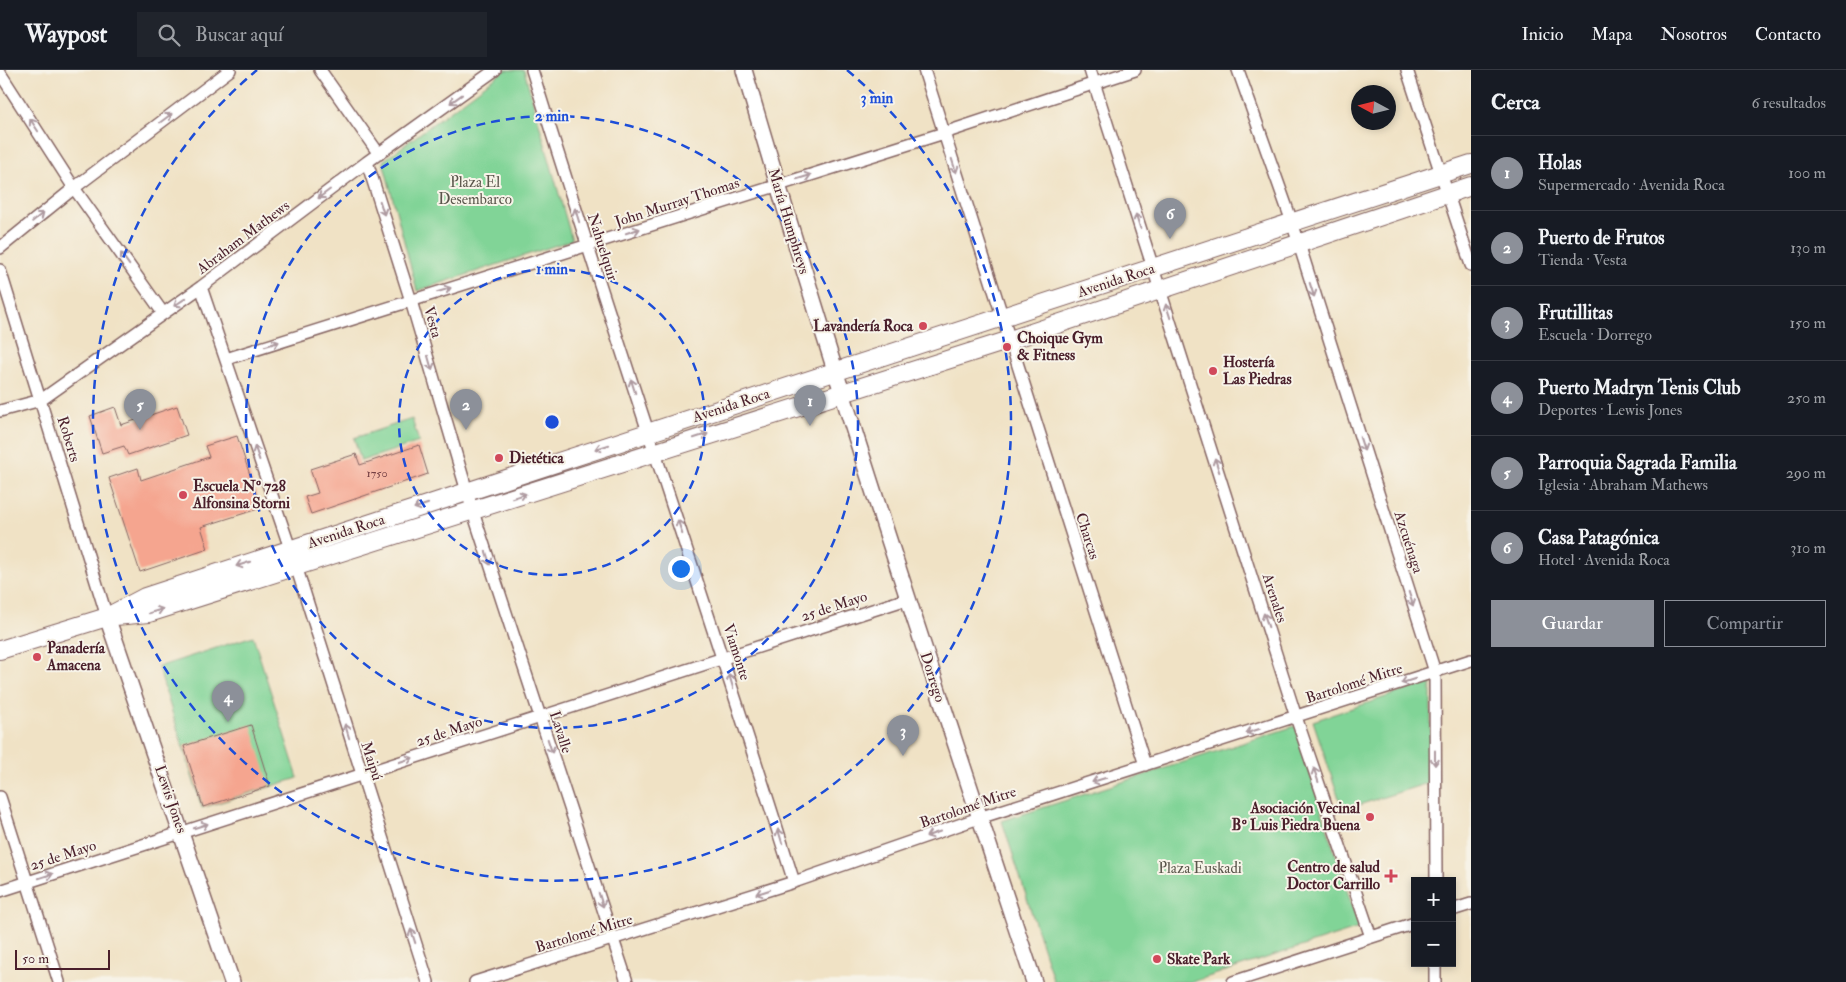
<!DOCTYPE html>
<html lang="es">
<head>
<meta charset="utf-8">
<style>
	body { margin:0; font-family:"IM FELL Double Pica",serif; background:#20242c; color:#f1f3f6 }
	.controls { position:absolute; right:15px; bottom:15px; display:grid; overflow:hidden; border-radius:0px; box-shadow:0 2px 8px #0003 }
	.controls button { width:45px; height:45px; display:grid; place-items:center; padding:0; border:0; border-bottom:1px solid #363941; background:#171b24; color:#f1f3f6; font:25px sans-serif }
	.compass { position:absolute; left:1351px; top:15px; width:45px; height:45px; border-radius:50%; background:#171b24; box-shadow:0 2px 8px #0003; rotate:277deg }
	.scale { position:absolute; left:15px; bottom:12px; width:95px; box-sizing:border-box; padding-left:5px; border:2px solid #4a1f2b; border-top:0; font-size:14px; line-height:18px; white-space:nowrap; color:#4a1f2b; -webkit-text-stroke:4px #f7f3e8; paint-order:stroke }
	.you { position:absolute; left:680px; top:498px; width:18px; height:18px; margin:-12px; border:4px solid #fff; border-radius:50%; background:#1a73e8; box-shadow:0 0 0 8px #1a73e833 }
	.badge { display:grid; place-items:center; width:32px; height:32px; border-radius:50%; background:#8c9099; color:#fff; font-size:16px; font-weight:700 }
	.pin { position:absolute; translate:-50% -41px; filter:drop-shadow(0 1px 2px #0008) }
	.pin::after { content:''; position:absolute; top:26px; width:18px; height:15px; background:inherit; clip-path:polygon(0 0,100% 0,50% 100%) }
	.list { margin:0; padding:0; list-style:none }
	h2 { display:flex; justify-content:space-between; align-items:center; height:65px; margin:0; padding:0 20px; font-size:21px }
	h2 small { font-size:16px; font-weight:400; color:#9ea1a6 }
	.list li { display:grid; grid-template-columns:32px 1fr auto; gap:15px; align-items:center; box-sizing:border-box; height:75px; padding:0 20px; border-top:1px solid #363941 }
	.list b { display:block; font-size:19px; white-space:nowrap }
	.list p { margin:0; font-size:16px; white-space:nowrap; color:#9ea1a6 }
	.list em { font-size:16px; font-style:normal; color:#9ea1a6 }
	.actions { display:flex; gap:10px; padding:15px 20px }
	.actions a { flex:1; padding:11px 0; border:1px solid #8c9099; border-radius:0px; text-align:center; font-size:18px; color:#8c9099 }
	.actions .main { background:#8c9099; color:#fff }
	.icon { flex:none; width:28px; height:28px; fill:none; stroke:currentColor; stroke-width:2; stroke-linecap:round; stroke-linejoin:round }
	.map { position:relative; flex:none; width:1471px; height:912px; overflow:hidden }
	header { display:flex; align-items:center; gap:30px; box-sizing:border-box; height:70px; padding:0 25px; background:#171b24; border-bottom:1px solid #363941 }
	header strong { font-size:24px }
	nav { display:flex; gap:28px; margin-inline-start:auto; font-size:18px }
	.search { width:350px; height:45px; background:#20242c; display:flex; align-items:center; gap:12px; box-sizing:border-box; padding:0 18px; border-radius:0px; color:#9ea1a6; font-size:19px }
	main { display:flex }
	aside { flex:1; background:#171b24 }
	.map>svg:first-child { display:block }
	.green { fill:#81d497; stroke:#667a61 }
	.building { fill:#f5a58f }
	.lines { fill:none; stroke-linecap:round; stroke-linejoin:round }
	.street-casing { stroke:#846361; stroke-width:14 }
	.secondary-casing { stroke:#846361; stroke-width:18 }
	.primary-casing { stroke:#846361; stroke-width:20 }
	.street { stroke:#fff; stroke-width:11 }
	.secondary { stroke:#fff; stroke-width:15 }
	.primary { stroke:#fff; stroke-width:18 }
	.oneway { stroke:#ae9aa0 }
	.ring { fill:none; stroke:#1d4ed8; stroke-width:2.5; stroke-dasharray:9 6 }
	.poi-dot { fill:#d1495b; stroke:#f7f3e8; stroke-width:2 }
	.labels { text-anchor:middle; stroke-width:4; stroke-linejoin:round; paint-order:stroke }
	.number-label { font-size:12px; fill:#754044 }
	.park-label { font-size:15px; fill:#5a554b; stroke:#f7f3e8 }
	.street-label { font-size:15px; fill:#4a1f2b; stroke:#f7f3e8 }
	.poi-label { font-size:15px; font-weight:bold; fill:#4a1f2b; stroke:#f7f3e8; text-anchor:start }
	.centre { fill:#1d4ed8; stroke:#f7f3e8; stroke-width:2.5 }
	.ring-label { font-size:15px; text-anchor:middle; font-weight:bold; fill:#1d4ed8; stroke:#f7f3e8; stroke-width:4; stroke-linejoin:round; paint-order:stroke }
</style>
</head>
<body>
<header>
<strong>Waypost</strong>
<div class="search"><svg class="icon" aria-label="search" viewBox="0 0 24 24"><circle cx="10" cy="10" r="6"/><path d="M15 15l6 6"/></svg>Buscar aquí</div>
<nav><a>Inicio</a><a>Mapa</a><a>Nosotros</a><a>Contacto</a></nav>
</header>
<main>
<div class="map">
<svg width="1471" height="912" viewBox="0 0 1471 912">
	<rect width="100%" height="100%" fill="#f7f3e8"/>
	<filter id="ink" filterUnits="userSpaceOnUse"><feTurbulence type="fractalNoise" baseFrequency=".02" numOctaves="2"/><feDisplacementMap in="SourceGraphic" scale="10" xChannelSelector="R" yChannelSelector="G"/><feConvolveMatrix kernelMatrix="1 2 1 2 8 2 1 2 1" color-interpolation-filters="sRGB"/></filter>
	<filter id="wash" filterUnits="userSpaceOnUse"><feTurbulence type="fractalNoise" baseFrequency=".0096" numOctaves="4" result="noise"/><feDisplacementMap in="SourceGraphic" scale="20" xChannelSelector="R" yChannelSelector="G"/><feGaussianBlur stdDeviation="1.12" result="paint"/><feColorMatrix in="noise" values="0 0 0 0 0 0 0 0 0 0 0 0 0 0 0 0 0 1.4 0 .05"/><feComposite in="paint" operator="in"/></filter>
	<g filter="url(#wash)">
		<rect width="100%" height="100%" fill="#f0e2c5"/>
		<path class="green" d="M505,0H524L572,170L417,221L383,91Z
			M412,349L419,372L361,391L354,368Z
			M253,566L298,708L202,738L158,597Z
			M1431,612V712L1343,740L1313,651Z
			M1295,656L1359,858L1192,912H1054L1002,751Z"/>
		<g id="blocks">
			<path class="building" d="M177,336L187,365L128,385L124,376L102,383L90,346L115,337L121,355Z
				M237,366L261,438L201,457L208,479L140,502L109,408L138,398L141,410L209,387L205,376Z
				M419,375L428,404L311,444L305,427L318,423L310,399L356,384L360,395Z
				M251,655L270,716L203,737L184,676Z"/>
		</g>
	</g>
	<g filter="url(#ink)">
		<use href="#blocks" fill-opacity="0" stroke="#846361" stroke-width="1"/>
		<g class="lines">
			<defs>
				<path id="street" d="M320,0L379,84
					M532,0C616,272 709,541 794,812
					M924,0L1145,695
					M1090,0L1296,647L1371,867
					M1238,0L1292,152L1435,602L1436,811
					M1407,0L1471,195
					M0,3L74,118L163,243
					M367,92L411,231L473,442L627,912
					M0,178L74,118L230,0
					M0,200L107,547
					M201,217L296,496L428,912
					M226,289L944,63L1135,0
					M0,341L41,330L201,217L367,92L495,0
					M0,727L59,912
					M0,821L907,529
					M1452,840L1471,834
					M475,912L794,812L979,748L1471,590
					M1233,912L1415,853
					M1435,912V893"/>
				<path id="secondary" d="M744,0C833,306 934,609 1034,912
					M107,547L232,912"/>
				<path id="primary" d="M115,546L149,543L1010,270L1471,116
					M0,580L107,547L145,527L1471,94"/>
			</defs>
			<use href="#street" class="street-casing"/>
			<use href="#secondary" class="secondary-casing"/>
			<use href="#primary" class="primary-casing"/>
			<use href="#street" class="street"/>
			<use href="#secondary" class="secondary"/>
			<use href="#primary" class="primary"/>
		</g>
		<defs><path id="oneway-shaft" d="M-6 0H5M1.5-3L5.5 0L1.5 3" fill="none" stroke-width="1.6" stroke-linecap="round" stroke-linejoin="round" transform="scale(1.25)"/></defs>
		<g class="oneway">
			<use href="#oneway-shaft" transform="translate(456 29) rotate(144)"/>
			<use href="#oneway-shaft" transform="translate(166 48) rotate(-37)"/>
			<use href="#oneway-shaft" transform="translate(34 55) rotate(-123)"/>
			<use href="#oneway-shaft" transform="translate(954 96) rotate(72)"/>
			<use href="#oneway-shaft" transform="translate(804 107) rotate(-17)"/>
			<use href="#oneway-shaft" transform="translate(324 124) rotate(143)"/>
			<use href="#oneway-shaft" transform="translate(382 138) rotate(72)"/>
			<use href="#oneway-shaft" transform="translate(577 145) rotate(-107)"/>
			<use href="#oneway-shaft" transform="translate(38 147) rotate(-39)"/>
			<use href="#oneway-shaft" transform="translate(1138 151) rotate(-108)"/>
			<use href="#oneway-shaft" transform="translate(633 161) rotate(-18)"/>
			<use href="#oneway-shaft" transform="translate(125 189) rotate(-125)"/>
			<use href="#oneway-shaft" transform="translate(444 220) rotate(-17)"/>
			<use href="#oneway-shaft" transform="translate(1312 220) rotate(72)"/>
			<use href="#oneway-shaft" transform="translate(180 232) rotate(146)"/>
			<use href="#oneway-shaft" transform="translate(1168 241) rotate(-108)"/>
			<use href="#oneway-shaft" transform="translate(272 274) rotate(-17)"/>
			<use href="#oneway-shaft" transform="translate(430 293) rotate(74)"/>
			<use href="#oneway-shaft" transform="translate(633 316) rotate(-108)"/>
			<use href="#oneway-shaft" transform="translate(701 366) rotate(-18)"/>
			<use href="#oneway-shaft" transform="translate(1362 374) rotate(72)"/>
			<use href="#oneway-shaft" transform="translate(602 377) rotate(162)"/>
			<use href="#oneway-shaft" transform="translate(257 383) rotate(-109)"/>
			<use href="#oneway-shaft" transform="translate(1217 395) rotate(-108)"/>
			<use href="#oneway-shaft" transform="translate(519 426) rotate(-18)"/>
			<use href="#oneway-shaft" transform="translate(421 436) rotate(162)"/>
			<use href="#oneway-shaft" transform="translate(680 457) rotate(-108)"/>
			<use href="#oneway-shaft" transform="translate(488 488) rotate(72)"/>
			<use href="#oneway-shaft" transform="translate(243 494) rotate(162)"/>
			<use href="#oneway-shaft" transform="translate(1411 529) rotate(72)"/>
			<use href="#oneway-shaft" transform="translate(156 541) rotate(-17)"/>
			<use href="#oneway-shaft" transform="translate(1266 550) rotate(-108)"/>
			<use href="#oneway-shaft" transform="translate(731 611) rotate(-107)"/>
			<use href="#oneway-shaft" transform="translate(1408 611) rotate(162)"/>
			<use href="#oneway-shaft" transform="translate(347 661) rotate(-107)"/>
			<use href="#oneway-shaft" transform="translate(1253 661) rotate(162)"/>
			<use href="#oneway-shaft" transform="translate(550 676) rotate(72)"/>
			<use href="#oneway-shaft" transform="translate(1435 688) rotate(90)"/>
			<use href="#oneway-shaft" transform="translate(406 690) rotate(-18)"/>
			<use href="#oneway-shaft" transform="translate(1316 705) rotate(-109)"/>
			<use href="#oneway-shaft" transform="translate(1099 710) rotate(163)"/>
			<use href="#oneway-shaft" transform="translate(201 756) rotate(-18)"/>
			<use href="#oneway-shaft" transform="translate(933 764) rotate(161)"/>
			<use href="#oneway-shaft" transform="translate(780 766) rotate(-107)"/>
			<use href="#oneway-shaft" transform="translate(46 806) rotate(-18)"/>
			<use href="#oneway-shaft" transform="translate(763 822) rotate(162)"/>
			<use href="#oneway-shaft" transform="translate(601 830) rotate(72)"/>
			<use href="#oneway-shaft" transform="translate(413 866) rotate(-108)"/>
		</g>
	</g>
	<g class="ring">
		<circle cx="552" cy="352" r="153"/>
		<circle cx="552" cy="352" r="306"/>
		<path d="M847 0A459 459 0 1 1 257 0"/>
	</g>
	<g class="poi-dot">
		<circle cx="923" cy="256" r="5"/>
		<circle cx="1007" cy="277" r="5"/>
		<circle cx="1213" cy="301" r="5"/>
		<circle cx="499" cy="388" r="5"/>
		<circle cx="183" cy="425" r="5"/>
		<circle cx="37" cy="587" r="5"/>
		<circle cx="1370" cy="747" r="5"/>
		<path d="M1388.5 798.5h5v5h5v5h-5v5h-5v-5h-5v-5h5z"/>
		<circle cx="1157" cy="889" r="5"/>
	</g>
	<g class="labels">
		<g class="number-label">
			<text x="377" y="407">1750</text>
		</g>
		<g class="park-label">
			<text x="475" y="117">Plaza El<tspan x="475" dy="17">Desembarco</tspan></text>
			<text x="1200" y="803">Plaza Euskadi</text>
		</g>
		<g class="street-label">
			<text transform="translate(677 132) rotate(-18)" y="5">John Murray Thomas</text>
			<text transform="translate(789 151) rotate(73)" y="5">María Humphreys</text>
			<text transform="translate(243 167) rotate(-37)" y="5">Abraham Mathews</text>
			<text transform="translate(603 177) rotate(72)" y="5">Nahuelquir</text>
			<text transform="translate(1116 210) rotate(-18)" y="5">Avenida Roca</text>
			<text transform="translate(433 252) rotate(74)" y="5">Vesta</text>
			<text transform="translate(731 335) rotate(-18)" y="5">Avenida Roca</text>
			<text transform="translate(69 369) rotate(73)" y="5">Roberts</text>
			<text transform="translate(346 461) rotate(-18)" y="5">Avenida Roca</text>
			<text transform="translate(1088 466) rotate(72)" y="5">Charcas</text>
			<text transform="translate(1409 472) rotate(72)" y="5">Azcuénaga</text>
			<text transform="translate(1275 528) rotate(72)" y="5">Arenales</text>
			<text transform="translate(834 536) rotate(-18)" y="5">25 de Mayo</text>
			<text transform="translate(737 582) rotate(72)" y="5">Viamonte</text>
			<text transform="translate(933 607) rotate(72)" y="5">Dorrego</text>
			<text transform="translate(1354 613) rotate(-18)" y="5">Bartolomé Mitre</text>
			<text transform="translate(449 661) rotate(-18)" y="5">25 de Mayo</text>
			<text transform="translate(561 662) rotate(72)" y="5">Lavalle</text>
			<text transform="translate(372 691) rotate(72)" y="5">Maipú</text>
			<text transform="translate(171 729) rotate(71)" y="5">Lewis Jones</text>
			<text transform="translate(968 737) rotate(-19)" y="5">Bartolomé Mitre</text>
			<text transform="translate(63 785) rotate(-18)" y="5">25 de Mayo</text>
			<text transform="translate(584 863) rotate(-17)" y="5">Bartolomé Mitre</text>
		</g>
		<g class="poi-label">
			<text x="913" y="261" text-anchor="end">Lavandería Roca</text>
			<text x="1017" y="273">Choique Gym<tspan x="1017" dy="17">&amp; Fitness</tspan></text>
			<text x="1223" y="297">Hostería<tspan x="1223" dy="17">Las Piedras</tspan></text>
			<text x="509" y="393">Dietética</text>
			<text x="193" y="421">Escuela Nº 728<tspan x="193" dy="17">Alfonsina Storni</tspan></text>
			<text x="47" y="583">Panadería<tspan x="47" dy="17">Amacena</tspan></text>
			<text x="1360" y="743" text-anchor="end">Asociación Vecinal<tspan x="1360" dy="17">Bº Luis Piedra Buena</tspan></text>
			<text x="1380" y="802" text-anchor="end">Centro de salud<tspan x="1380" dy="17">Doctor Carrillo</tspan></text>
			<text x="1167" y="894">Skate Park</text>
		</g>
	</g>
	<circle cx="552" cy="352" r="8" class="centre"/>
	<g class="ring-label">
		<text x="877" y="33">3 min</text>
		<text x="552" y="51">2 min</text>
		<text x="552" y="204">1 min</text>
	</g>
</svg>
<div class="controls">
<button>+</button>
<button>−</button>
</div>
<svg class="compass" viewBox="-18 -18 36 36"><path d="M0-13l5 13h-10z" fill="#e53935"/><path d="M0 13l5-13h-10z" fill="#9ea1a6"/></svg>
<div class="scale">50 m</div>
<div class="you"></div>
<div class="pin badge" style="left:810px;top:356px">1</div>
<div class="pin badge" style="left:466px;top:360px">2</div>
<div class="pin badge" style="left:903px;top:686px">3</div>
<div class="pin badge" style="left:228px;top:652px">4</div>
<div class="pin badge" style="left:140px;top:360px">5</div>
<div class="pin badge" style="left:1170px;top:169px">6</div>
</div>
<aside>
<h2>Cerca<small>6 resultados</small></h2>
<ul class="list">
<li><span class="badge">1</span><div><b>Holas</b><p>Supermercado · Avenida Roca</p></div><em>100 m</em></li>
<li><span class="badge">2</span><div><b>Puerto de Frutos</b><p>Tienda · Vesta</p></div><em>130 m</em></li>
<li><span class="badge">3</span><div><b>Frutillitas</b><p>Escuela · Dorrego</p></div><em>150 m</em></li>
<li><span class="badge">4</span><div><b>Puerto Madryn Tenis Club</b><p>Deportes · Lewis Jones</p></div><em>250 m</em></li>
<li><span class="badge">5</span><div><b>Parroquia Sagrada Familia</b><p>Iglesia · Abraham Mathews</p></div><em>290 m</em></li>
<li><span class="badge">6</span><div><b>Casa Patagónica</b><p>Hotel · Avenida Roca</p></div><em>310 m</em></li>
</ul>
<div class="actions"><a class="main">Guardar</a><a>Compartir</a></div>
</aside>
</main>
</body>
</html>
